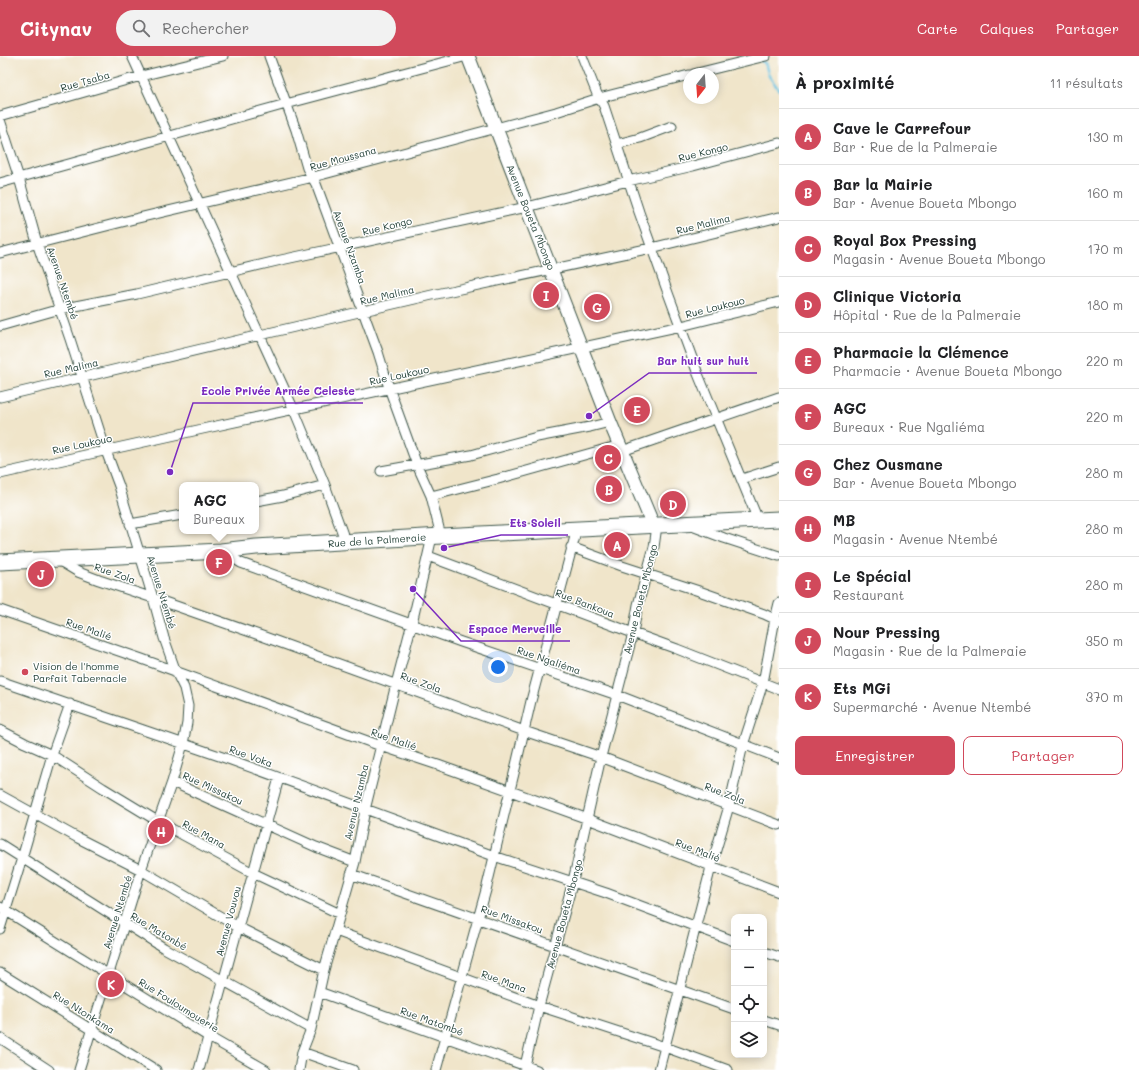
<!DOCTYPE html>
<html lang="fr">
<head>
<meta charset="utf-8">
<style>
	body { margin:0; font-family:Mali,sans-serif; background:#f2f2f2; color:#202124 }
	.controls { position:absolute; right:12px; bottom:12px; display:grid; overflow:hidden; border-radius:8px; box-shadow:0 2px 10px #0003 }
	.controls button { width:36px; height:36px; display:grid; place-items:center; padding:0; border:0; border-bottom:1px solid #e0e0e0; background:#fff; color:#202124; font:20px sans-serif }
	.compass { position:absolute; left:683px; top:12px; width:36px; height:36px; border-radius:50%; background:#fff; box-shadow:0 2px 10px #0003; rotate:197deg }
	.you { position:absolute; left:498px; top:611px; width:14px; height:14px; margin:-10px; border:3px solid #fff; border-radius:50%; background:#1a73e8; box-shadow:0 0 0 6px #1a73e833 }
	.badge { display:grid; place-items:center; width:26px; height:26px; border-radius:50%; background:#d1495b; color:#fff; font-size:13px; font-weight:700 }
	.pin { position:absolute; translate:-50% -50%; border:2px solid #fff; box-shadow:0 1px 4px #0006 }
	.popup { position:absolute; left:179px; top:426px; width:80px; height:52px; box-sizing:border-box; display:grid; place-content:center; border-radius:8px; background:#fff; filter:drop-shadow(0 1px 3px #0005); font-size:13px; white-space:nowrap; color:#757577 }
	.popup b { font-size:15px; color:#202124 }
	.popup::after { content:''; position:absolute; left:50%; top:100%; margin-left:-8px; border:8px solid transparent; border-top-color:#fff }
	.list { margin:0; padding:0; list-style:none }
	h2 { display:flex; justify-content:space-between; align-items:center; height:52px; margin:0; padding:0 16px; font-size:17px }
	h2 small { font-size:13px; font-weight:400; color:#757577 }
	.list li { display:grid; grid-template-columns:26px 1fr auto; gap:12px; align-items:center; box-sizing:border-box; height:56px; padding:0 16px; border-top:1px solid #e0e0e0 }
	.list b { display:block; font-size:15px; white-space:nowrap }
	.list p { margin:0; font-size:13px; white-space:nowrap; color:#757577 }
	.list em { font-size:13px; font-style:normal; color:#757577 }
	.actions { display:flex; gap:8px; padding:12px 16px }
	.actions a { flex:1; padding:9px 0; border:1px solid #d1495b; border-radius:8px; text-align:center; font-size:14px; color:#d1495b }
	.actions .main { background:#d1495b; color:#fff }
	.icon { flex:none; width:22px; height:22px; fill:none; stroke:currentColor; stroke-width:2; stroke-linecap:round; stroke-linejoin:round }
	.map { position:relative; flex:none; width:779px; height:1014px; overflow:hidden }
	header { display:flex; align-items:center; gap:24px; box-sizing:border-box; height:56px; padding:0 20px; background:#d1495b; color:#fff }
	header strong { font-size:19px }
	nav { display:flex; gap:22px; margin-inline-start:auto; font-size:14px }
	.search { width:280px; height:36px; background:#f2f2f2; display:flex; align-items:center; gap:10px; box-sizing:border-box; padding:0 14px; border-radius:22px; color:#757577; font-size:15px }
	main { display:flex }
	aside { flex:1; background:#fff }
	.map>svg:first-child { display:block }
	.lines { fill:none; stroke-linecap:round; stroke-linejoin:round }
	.stream { stroke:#67c5e5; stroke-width:2.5 }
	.street-casing { stroke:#3e564a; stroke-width:11 }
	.secondary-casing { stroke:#3e564a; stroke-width:15 }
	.primary-casing { stroke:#3e564a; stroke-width:17 }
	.street { stroke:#fff; stroke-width:9 }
	.secondary { stroke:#fff; stroke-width:13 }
	.primary { stroke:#fff; stroke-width:15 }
	.poi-dot { fill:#d1495b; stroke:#fff; stroke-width:1.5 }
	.labels { text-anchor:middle; stroke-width:3; stroke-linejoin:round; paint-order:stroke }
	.street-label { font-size:10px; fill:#1f3d34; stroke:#fff }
	.poi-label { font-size:10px; fill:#1f3d34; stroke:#fff; text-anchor:start }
	.leader { fill:none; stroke:#7b2cbf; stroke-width:1.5 }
	.callout-dot { fill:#7b2cbf; stroke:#fff; stroke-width:1.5 }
	.callout-label { font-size:11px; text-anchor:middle; font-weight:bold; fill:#7b2cbf; stroke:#fff; stroke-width:3; stroke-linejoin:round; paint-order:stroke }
</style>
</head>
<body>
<header>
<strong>Citynav</strong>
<div class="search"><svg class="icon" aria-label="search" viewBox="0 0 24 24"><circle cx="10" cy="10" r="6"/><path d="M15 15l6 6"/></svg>Rechercher</div>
<nav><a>Carte</a><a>Calques</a><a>Partager</a></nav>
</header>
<main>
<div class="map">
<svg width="779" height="1014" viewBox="0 0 779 1014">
	<rect width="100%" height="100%" fill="#fff"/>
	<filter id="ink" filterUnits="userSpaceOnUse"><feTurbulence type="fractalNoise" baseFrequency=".025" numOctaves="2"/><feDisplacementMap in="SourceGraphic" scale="8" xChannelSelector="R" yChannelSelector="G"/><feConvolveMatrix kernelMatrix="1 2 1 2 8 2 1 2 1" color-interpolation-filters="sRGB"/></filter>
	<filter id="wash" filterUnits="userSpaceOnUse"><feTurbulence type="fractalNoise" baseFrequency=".012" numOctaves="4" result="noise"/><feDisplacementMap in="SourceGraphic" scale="16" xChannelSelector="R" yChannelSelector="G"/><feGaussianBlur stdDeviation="0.9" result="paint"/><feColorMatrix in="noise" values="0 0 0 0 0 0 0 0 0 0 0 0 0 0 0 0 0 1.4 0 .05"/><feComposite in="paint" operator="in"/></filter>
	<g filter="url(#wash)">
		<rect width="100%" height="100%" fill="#f0e5ca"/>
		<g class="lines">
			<path class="stream" d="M761,5L765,7L769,20L779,34"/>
		</g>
	</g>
	<g filter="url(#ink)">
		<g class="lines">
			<defs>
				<path id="street" d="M132,0L294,354L325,429L346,487
					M269,0L296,74L307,112L316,128L378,296L389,332L417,409L431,440L441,480
					M582,0L597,38L604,50L639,156L668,237L698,318L758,464
					M693,18L766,0
					M0,60L141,20L223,0
					M0,64L19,122L37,187L70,283L106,395L119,430L153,542L164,582L176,616L184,632L188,650L187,667L183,688L172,726L141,814L79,1014
					M617,88L640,82L672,70
					M0,127L286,48L467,0
					M0,197L134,163L313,121L556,56L599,42L689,19
					M0,270L60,253L137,238L281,204L527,151L628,125L693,110L779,87
					M0,341L260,279L432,239L651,192L779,161
					M622,395L779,341
					M381,415L471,399L537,381L590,371L610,366
					M0,418L207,372L681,270L779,246
					M742,423L779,411
					M431,440L498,423L620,389
					M256,445L283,440L325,429
					M130,468L182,459
					M692,470L724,482L779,500
					M571,491L622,510L699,535L764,558L779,565
					M222,495L241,507L461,586L617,639L779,702
					M428,500L633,577L677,593L779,633
					M58,504L78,516L99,524L153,542L262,580L524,675L601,701L779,769
					M0,554L142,603L381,690L438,709L588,763L779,836
					M0,625L231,704L494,800L606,837L734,885
					M0,674L25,687L52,699L103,732L159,766L253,817L340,858
					M172,726L316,791L355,806
					M0,739L78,782L141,814L238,871L324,914
					M0,788L164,892L311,973
					M351,818L734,953
					M0,851L209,981L266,1014
					M0,873L22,802L52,699L70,648
					M336,875L539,950L665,991L728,1014
					M764,896L779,901
					M0,917L156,1014
					M319,936L537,1014
					M764,964L779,969
					M0,982L49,1014
					M302,996L353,1014
					M199,1014L279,722
					M299,1014L302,996L311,973L324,914L355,806L365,754L396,628L412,567L432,481
					M436,1014L486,834L517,705L531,645L577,473
					M524,1014L539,950L573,825L601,701L633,577L638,549L654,491L656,477L653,469
					M659,1014L711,811L729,750L743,689L763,627L775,563L779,547"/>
				<path id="secondary" d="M468,0L610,366L653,469"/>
				<path id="primary" d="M0,506L221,495L256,491L441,480L779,463"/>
			</defs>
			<use href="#street" class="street-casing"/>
			<use href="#secondary" class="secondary-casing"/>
			<use href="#primary" class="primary-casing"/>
			<use href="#street" class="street"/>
			<use href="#secondary" class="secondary"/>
			<use href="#primary" class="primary"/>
		</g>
	</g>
	<circle class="poi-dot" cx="25" cy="616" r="4"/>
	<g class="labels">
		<g class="street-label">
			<text transform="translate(85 25) rotate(-16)" y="4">Rue Tsaba</text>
			<text transform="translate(703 96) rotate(-14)" y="4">Rue Kongo</text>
			<text transform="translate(343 102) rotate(-15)" y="4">Rue Moussana</text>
			<text transform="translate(531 161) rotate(68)" y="4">Avenue Boueta Mbongo</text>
			<text transform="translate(703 168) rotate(-14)" y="4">Rue Malima</text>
			<text transform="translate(387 170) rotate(-13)" y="4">Rue Kongo</text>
			<text transform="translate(350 191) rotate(70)" y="4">Avenue Nzamba</text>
			<text transform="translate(63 227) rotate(71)" y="4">Avenue Ntembé</text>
			<text transform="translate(387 239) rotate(-13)" y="4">Rue Malima</text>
			<text transform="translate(715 251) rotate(-14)" y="4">Rue Loukouo</text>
			<text transform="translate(71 312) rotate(-13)" y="4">Rue Malima</text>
			<text transform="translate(399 319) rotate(-12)" y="4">Rue Loukouo</text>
			<text transform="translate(82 388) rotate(-12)" y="4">Rue Loukouo</text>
			<text transform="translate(377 484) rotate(-4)" y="4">Rue de la Palmeraie</text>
			<text transform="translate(115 517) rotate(19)" y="4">Rue Zola</text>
			<text transform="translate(162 536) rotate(73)" y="4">Avenue Ntembé</text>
			<text transform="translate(640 543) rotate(-76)" y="4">Avenue Boueta Mbongo</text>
			<text transform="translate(585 547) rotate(21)" y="4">Rue Bankoua</text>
			<text transform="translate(89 573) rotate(19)" y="4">Rue Malié</text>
			<text transform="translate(549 604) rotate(19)" y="4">Rue Ngaliéma</text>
			<text transform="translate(421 626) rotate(20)" y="4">Rue Zola</text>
			<text transform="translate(394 683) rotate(19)" y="4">Rue Malié</text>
			<text transform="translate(251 700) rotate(20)" y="4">Rue Voka</text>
			<text transform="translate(213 732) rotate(25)" y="4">Rue Missakou</text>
			<text transform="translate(725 737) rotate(21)" y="4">Rue Zola</text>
			<text transform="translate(356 746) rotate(-77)" y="4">Avenue Nzamba</text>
			<text transform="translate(204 778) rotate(29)" y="4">Rue Mana</text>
			<text transform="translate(698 794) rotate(21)" y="4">Rue Malié</text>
			<text transform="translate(117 856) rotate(-73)" y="4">Avenue Ntembé</text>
			<text transform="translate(564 858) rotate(-75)" y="4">Avenue Boueta Mbongo</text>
			<text transform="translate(512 863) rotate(20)" y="4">Rue Missakou</text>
			<text transform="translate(228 865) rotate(-75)" y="4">Avenue Vouvou</text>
			<text transform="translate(159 875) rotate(31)" y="4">Rue Matonbé</text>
			<text transform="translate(504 925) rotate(20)" y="4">Rue Mana</text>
			<text transform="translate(179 949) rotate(32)" y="4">Rue Fouloumouerie</text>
			<text transform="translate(84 956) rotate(32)" y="4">Rue Ntonkama</text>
			<text transform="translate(432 965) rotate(20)" y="4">Rue Matombé</text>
		</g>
		<g class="poi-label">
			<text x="33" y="614">Vision de l'homme<tspan x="33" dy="12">Parfait Tabernacle</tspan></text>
		</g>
	</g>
	<path class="leader" d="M589 360L649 317H757M170 416L193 347H363M444 492L501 479H568M413 533L461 585H570"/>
	<g class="callout-dot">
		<circle cx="589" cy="360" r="4"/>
		<circle cx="170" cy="416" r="4"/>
		<circle cx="444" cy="492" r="4"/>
		<circle cx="413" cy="533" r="4"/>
	</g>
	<g class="callout-label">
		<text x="703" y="309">Bar huit sur huit</text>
		<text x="278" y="339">Ecole Privée Armée Celeste</text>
		<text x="535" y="471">Ets Soleil</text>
		<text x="515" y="577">Espace Merveille</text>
	</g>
</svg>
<div class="controls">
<button>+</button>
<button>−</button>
<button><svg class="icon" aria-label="locate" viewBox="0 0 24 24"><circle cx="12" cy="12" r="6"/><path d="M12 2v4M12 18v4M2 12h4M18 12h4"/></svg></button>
<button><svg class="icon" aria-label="layers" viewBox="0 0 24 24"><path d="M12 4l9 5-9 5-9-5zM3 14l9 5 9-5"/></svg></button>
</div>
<svg class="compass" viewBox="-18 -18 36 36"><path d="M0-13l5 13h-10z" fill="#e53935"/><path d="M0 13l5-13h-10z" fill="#757577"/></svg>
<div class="you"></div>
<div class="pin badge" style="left:617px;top:489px">A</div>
<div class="pin badge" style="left:609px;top:433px">B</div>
<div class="pin badge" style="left:608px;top:402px">C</div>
<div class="pin badge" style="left:673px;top:448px">D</div>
<div class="pin badge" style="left:637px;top:354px">E</div>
<div class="pin badge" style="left:219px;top:506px">F</div>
<div class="popup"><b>AGC</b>Bureaux</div>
<div class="pin badge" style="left:597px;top:251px">G</div>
<div class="pin badge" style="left:161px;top:775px">H</div>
<div class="pin badge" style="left:546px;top:239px">I</div>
<div class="pin badge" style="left:41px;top:518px">J</div>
<div class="pin badge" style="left:111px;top:928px">K</div>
</div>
<aside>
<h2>À proximité<small>11 résultats</small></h2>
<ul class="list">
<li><span class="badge">A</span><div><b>Cave le Carrefour</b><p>Bar · Rue de la Palmeraie</p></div><em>130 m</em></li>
<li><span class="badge">B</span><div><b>Bar la Mairie</b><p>Bar · Avenue Boueta Mbongo</p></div><em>160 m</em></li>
<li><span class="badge">C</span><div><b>Royal Box Pressing</b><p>Magasin · Avenue Boueta Mbongo</p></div><em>170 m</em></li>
<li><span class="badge">D</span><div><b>Clinique Victoria</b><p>Hôpital · Rue de la Palmeraie</p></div><em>180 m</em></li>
<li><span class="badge">E</span><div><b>Pharmacie la Clémence</b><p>Pharmacie · Avenue Boueta Mbongo</p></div><em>220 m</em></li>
<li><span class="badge">F</span><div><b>AGC</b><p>Bureaux · Rue Ngaliéma</p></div><em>220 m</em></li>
<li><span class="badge">G</span><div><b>Chez Ousmane</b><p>Bar · Avenue Boueta Mbongo</p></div><em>280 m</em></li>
<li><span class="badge">H</span><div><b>MB</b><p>Magasin · Avenue Ntembé</p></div><em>280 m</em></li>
<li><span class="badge">I</span><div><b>Le Spécial</b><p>Restaurant</p></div><em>280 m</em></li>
<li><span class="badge">J</span><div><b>Nour Pressing</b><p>Magasin · Rue de la Palmeraie</p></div><em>350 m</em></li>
<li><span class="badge">K</span><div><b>Ets MGi</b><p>Supermarché · Avenue Ntembé</p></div><em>370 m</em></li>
</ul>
<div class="actions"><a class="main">Enregistrer</a><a>Partager</a></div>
</aside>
</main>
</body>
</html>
